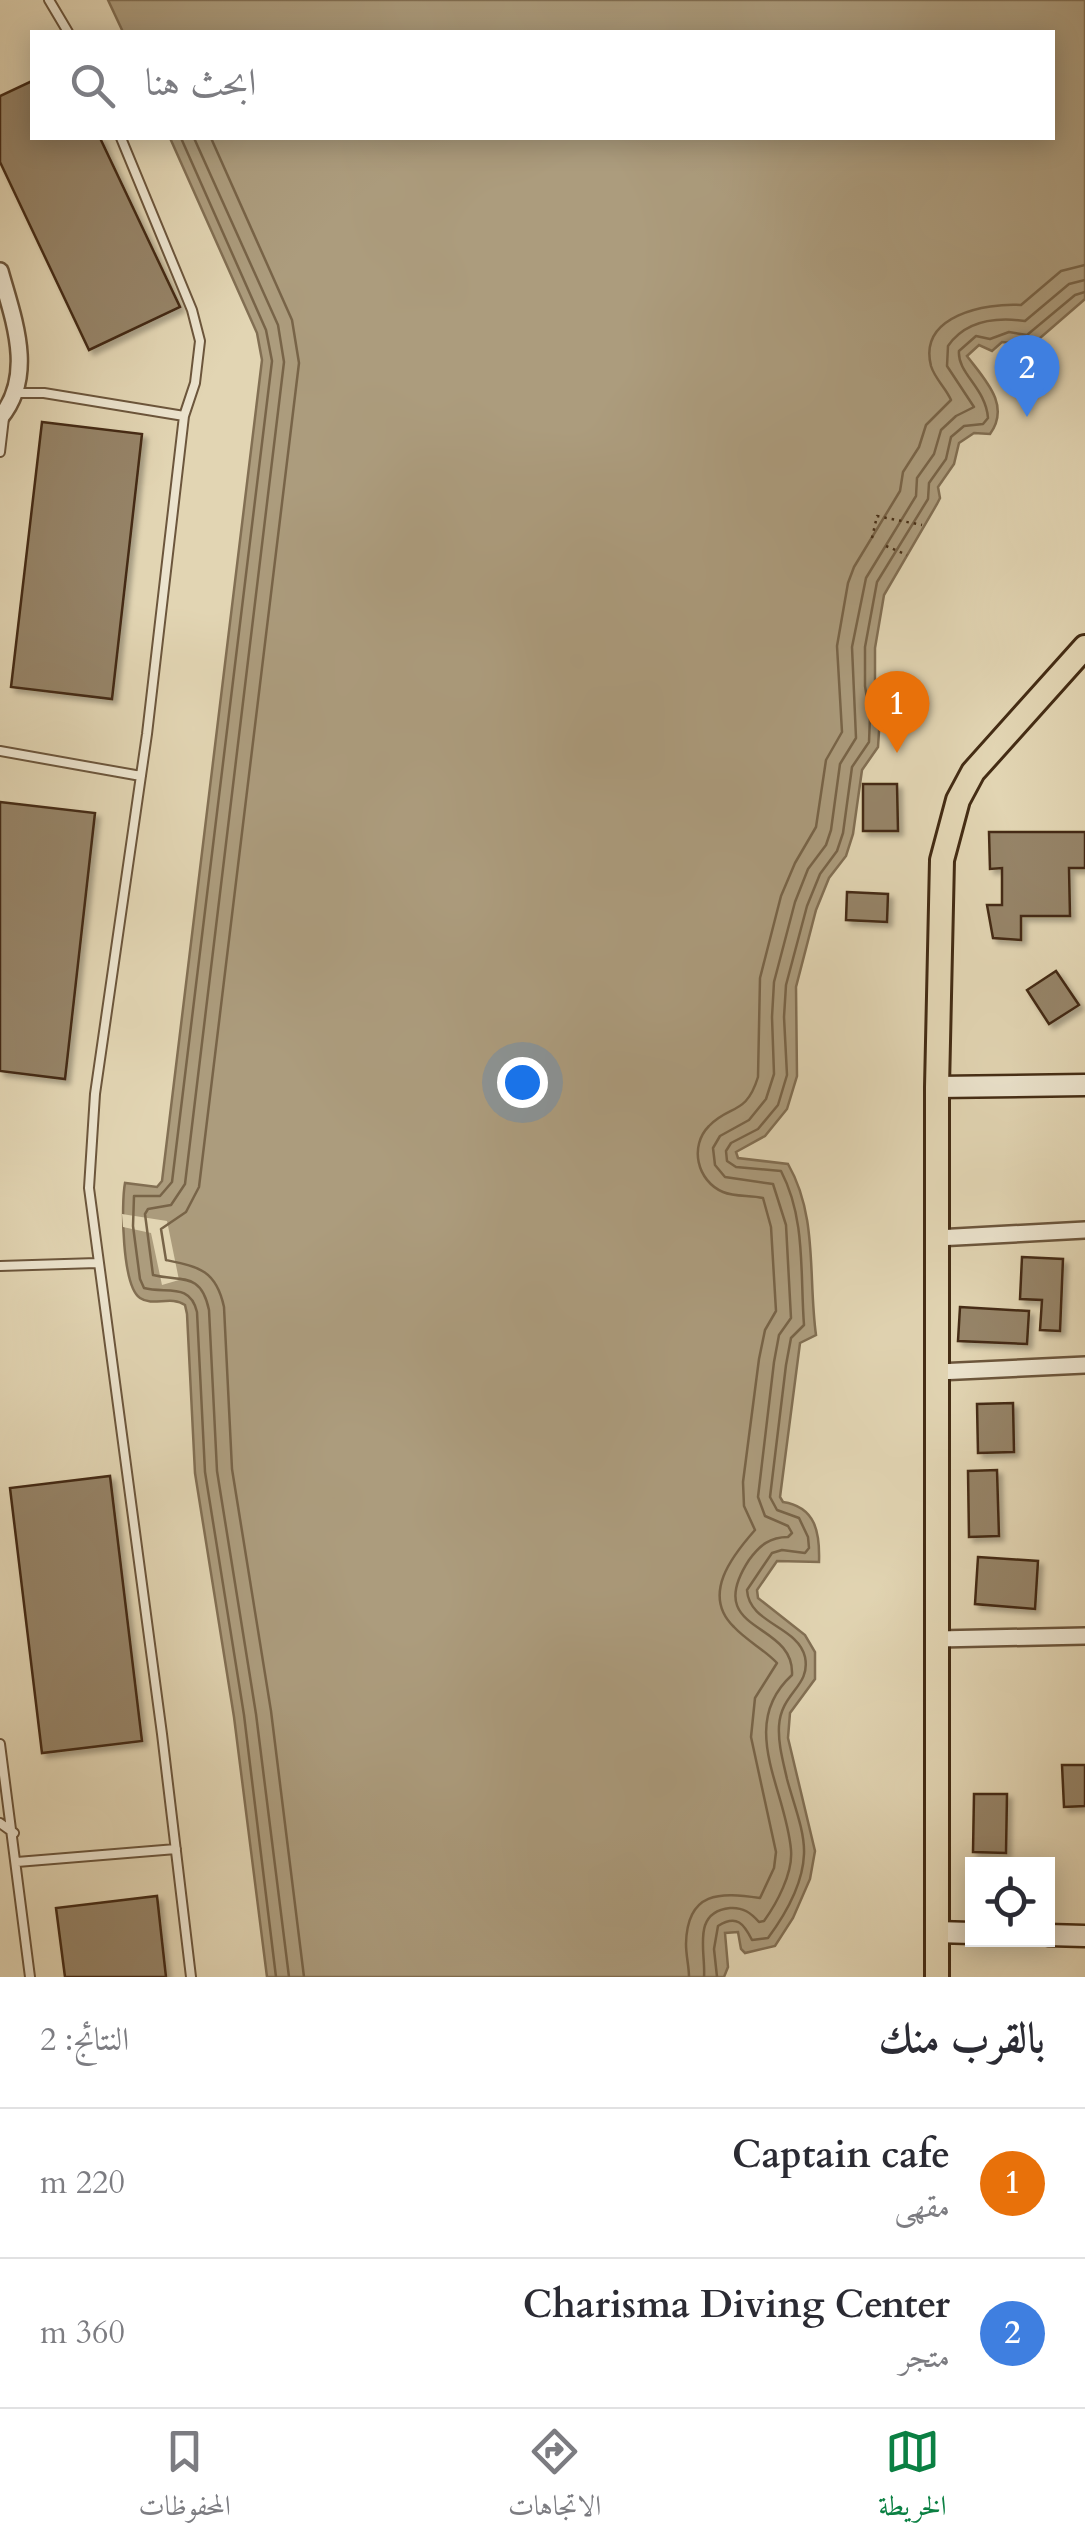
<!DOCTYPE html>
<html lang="ar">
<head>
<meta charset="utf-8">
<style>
	body { margin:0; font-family:Cardo,Amiri,serif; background:#f2f2f3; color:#2b2b33; direction:rtl }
	.controls { position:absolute; right:30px; bottom:30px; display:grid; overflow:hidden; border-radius:0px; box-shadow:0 5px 25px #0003 }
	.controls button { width:90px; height:90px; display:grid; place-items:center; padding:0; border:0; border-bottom:2px solid #e1e1e2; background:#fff; color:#2b2b33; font:50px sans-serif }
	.you { position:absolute; left:522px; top:1082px; width:35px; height:35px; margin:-25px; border:8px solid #fff; border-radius:50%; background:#1a73e8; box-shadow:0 0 0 15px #1a73e833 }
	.badge { display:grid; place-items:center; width:65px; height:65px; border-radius:50%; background:#0b8043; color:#fff; font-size:32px; font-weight:700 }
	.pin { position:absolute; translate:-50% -82px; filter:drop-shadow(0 2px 5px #0008) }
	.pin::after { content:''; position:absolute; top:52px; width:35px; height:30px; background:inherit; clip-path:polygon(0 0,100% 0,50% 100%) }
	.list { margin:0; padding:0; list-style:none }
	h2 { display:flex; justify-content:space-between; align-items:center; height:130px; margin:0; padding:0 40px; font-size:42px }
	h2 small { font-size:32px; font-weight:400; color:#7c7c81 }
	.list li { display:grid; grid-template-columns:65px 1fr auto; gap:30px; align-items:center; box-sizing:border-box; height:150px; padding:0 40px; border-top:2px solid #e1e1e2 }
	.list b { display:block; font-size:38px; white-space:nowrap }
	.list p { margin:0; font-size:32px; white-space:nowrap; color:#7c7c81 }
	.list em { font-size:32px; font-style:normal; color:#7c7c81 }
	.icon { flex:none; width:55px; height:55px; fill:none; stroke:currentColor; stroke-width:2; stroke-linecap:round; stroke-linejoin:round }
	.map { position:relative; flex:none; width:1085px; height:1977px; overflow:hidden; direction:ltr }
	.search { position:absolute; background:#fff; box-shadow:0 5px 25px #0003; left:30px; right:30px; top:30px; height:110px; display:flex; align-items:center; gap:25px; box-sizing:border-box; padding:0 35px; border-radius:0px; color:#7c7c81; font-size:38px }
	.sheet { height:430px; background:#fff }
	nav { display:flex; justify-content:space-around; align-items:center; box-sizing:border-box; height:140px; border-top:2px solid #e1e1e2; background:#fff; font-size:28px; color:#7c7c81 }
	nav a { display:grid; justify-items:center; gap:5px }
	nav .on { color:#0b8043 }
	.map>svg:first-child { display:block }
	.water { fill:#ac9c7d; stroke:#826f53; stroke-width:2.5 }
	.pier { fill:#e2d5b3 }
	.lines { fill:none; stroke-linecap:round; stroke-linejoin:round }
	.shore { stroke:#786448; stroke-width:2.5 }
	.building { fill:#968467; stroke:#442c14; stroke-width:2.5; filter:url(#shadow) }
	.lane-casing { stroke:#6c563c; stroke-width:12 }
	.street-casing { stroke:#6c563c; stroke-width:20 }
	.secondary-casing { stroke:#442c14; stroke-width:25 }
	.primary-casing { stroke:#442c14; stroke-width:28 }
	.path { stroke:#442c14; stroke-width:2.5; stroke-dasharray:2.5 5; stroke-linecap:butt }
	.lane { stroke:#ece4ce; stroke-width:8 }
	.street { stroke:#ece4ce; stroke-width:15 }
	.secondary { stroke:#ece4ce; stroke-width:20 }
	.primary { stroke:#e2d5b3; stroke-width:22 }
</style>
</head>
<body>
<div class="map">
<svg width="1085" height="1977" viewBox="0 0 1085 1977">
	<defs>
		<filter id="shadow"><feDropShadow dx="4.5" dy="4.5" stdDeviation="2.5" flood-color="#0004"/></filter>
	</defs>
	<rect width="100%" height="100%" fill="#e2d5b3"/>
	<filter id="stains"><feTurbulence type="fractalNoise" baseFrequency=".002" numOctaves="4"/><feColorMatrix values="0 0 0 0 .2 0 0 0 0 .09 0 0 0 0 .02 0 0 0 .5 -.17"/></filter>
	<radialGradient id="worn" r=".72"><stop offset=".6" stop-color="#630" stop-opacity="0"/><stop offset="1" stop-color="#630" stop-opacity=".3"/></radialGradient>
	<path class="water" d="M108,0H1085V299L1032,345L1002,342L992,351L979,345L967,356C985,380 1011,405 990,434L974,433L959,443L954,464L938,487L940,498L937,504L884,595L875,648V686L880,716L878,747L862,770L853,834L846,856L829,878L816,910L796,987L797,1076L787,1109L765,1136L736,1152L738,1158L788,1164C818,1216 808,1277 816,1335L800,1343L780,1497L783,1502C816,1507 820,1533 819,1562L777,1561L757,1590L758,1598L805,1635L815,1652V1679L790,1713L788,1738L815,1851L810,1879L793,1918L775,1946L745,1953L741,1949L738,1932L725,1933L728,1967L724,1977H267L234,1717L195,1473L187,1314L185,1305C171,1295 153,1307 140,1298C122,1286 121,1204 125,1183L157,1187L162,1181L262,360L257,333L170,138H1052V32H123Z"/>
	<path class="pier" d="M122,1214L167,1221L179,1280L162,1285L151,1233L123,1227Z"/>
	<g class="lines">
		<path class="shore" d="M181,138L266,330L272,361L172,1182L160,1196H134L133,1226L140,1279L144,1288C166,1294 190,1282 197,1312L205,1472L244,1715L276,1977
			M194,138L278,325L284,362L185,1184L171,1205L148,1209L145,1214L153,1275C181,1282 201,1271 209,1310L217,1471L256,1714L289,1977
			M211,138L292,320L299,363L199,1187L186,1212L161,1229L166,1260C199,1267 216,1270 224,1307L232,1469L271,1711L304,1977
			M689,1977C689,1966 686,1956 686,1944C687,1891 720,1892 760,1898L774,1868L776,1852L751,1737L755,1698L777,1663C765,1650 747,1641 734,1627C701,1595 732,1556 755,1530L744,1506L743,1482L759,1359L765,1330L776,1311L771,1227L763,1198C750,1195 735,1197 723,1192C697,1181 689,1146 709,1126C730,1104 746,1116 758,1077L760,978L781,896L795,863L816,827L826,760L842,732L837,646L848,583L854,567L900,491L903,472L919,447L926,425L951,400C946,388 935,379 931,366C918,315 986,303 1021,305L1061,271L1085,265
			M704,1977C706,1952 691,1912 730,1908C743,1907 751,1913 759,1922L764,1921C777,1903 793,1873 791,1850C786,1789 737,1725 792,1675C795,1620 701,1634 749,1560C760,1545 770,1537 788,1537L792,1533L788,1526L765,1516L758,1497L774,1362L779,1335L791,1318L786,1225L773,1184L725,1177L715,1165L713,1148L720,1136L749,1120L766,1099L774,1074L772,1017L774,982L795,902L808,869L826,845L831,830L840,764L856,738L852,647L866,578L916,496L917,478L934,454L941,430L956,416L974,407L947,366L948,346C966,320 996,317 1025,321L1069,284L1085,280
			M717,1977L714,1949L718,1926C737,1914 744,1924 752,1940L768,1938C785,1915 803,1883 804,1854C805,1831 793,1802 787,1779C783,1761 778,1744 779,1726C781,1692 811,1687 805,1657C798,1626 749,1624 747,1590L772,1553L782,1550L805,1553L809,1548L808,1537L799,1518L777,1510L770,1497L786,1365L791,1338L804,1325C800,1273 806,1219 781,1171L736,1167L727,1161L726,1151L731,1143L758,1129L778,1105L787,1075L784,1017L786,985L807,906L820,874L837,851L843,833L852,767L869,742L870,717L865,686V647L877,582L928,499L929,483L946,459L951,437L964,426L983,424L988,418C986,388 957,373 959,351L976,336L990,339L1009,332L1027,335L1075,295L1085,292"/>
	</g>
	<path class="building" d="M32,81V138H100L180,307L89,350L0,162V96Z
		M42,422L142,434L112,699L11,687Z
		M863,784H897L898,831H863Z
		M0,802L95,813L65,1079L0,1071Z
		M989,832H1085V868H1069L1070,916H1021V940L993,938L987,905H1002V868L990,869Z
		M847,892L888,894L887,922L846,920Z
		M1056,971L1079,1005L1049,1024L1027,990Z
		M1022,1257L1063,1259L1060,1331L1040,1330L1042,1300L1020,1299Z
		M960,1307L1029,1311L1027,1344L958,1341Z
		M1013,1403L1014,1452L978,1453L977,1404Z
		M997,1470L999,1536L969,1537L968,1471Z
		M110,1476L142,1741L42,1753L10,1488Z
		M978,1557L1038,1561L1035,1609L975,1604Z
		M1062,1765H1085V1806L1064,1807Z
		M974,1794H1007L1006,1853L973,1852Z
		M157,1896L166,1977H65L56,1908Z"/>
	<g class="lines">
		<defs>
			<path id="lane" d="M49,0L68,32
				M121,138L192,310L200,341L195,383L184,416
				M14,393H44L184,416L147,734L95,1094L89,1188L162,1734L191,1977
				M0,452L4,418
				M0,751L141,776
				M0,1266L97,1263
				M0,1744L30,1977
				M0,1823L14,1833
				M17,1862L176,1849"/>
			<path id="street" d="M0,271C13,318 36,375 0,418
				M937,1238L1085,1230
				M938,1372L1085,1365
				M938,1639L1085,1636"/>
			<path id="secondary" d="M937,1087L1085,1085
				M936,1932L972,1933
				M1048,1935L1085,1936"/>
			<path id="primary" d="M937,1977V1087L942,860L958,800L973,772L1085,647"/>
		</defs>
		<use href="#lane" class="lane-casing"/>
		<use href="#street" class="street-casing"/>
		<use href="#secondary" class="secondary-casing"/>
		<use href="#primary" class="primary-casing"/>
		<path class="path" d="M872,538L877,516L922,525
			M886,546L907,555"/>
		<use href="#lane" class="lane"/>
		<use href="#street" class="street"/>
		<use href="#secondary" class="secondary"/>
		<use href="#primary" class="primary"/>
	</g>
	<rect width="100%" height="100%" filter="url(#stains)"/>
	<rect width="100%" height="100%" fill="url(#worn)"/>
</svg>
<div class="controls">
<button><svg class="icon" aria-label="locate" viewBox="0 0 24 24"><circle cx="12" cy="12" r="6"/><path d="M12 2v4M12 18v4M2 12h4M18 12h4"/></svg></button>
</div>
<div class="you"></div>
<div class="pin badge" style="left:897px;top:753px;background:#e8710a">1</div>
<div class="pin badge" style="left:1027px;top:417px;background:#3f7fe0">2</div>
<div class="search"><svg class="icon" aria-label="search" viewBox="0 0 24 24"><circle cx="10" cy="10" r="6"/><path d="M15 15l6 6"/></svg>ابحث هنا</div>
</div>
<section class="sheet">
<h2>بالقرب منك<small>النتائج: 2</small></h2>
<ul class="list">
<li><span class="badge" style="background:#e8710a">1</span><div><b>Captain cafe</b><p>مقهى</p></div><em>220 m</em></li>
<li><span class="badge" style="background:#3f7fe0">2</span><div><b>Charisma Diving Center</b><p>متجر</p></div><em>360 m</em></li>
</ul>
</section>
<nav>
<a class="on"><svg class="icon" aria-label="map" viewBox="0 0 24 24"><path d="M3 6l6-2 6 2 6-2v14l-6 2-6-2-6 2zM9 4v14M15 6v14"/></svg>الخريطة</a>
<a><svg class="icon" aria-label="directions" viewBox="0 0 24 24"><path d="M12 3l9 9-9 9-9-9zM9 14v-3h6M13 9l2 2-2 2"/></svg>الاتجاهات</a>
<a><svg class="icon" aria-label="saved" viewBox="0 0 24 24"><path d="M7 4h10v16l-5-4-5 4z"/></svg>المحفوظات</a>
</nav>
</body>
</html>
